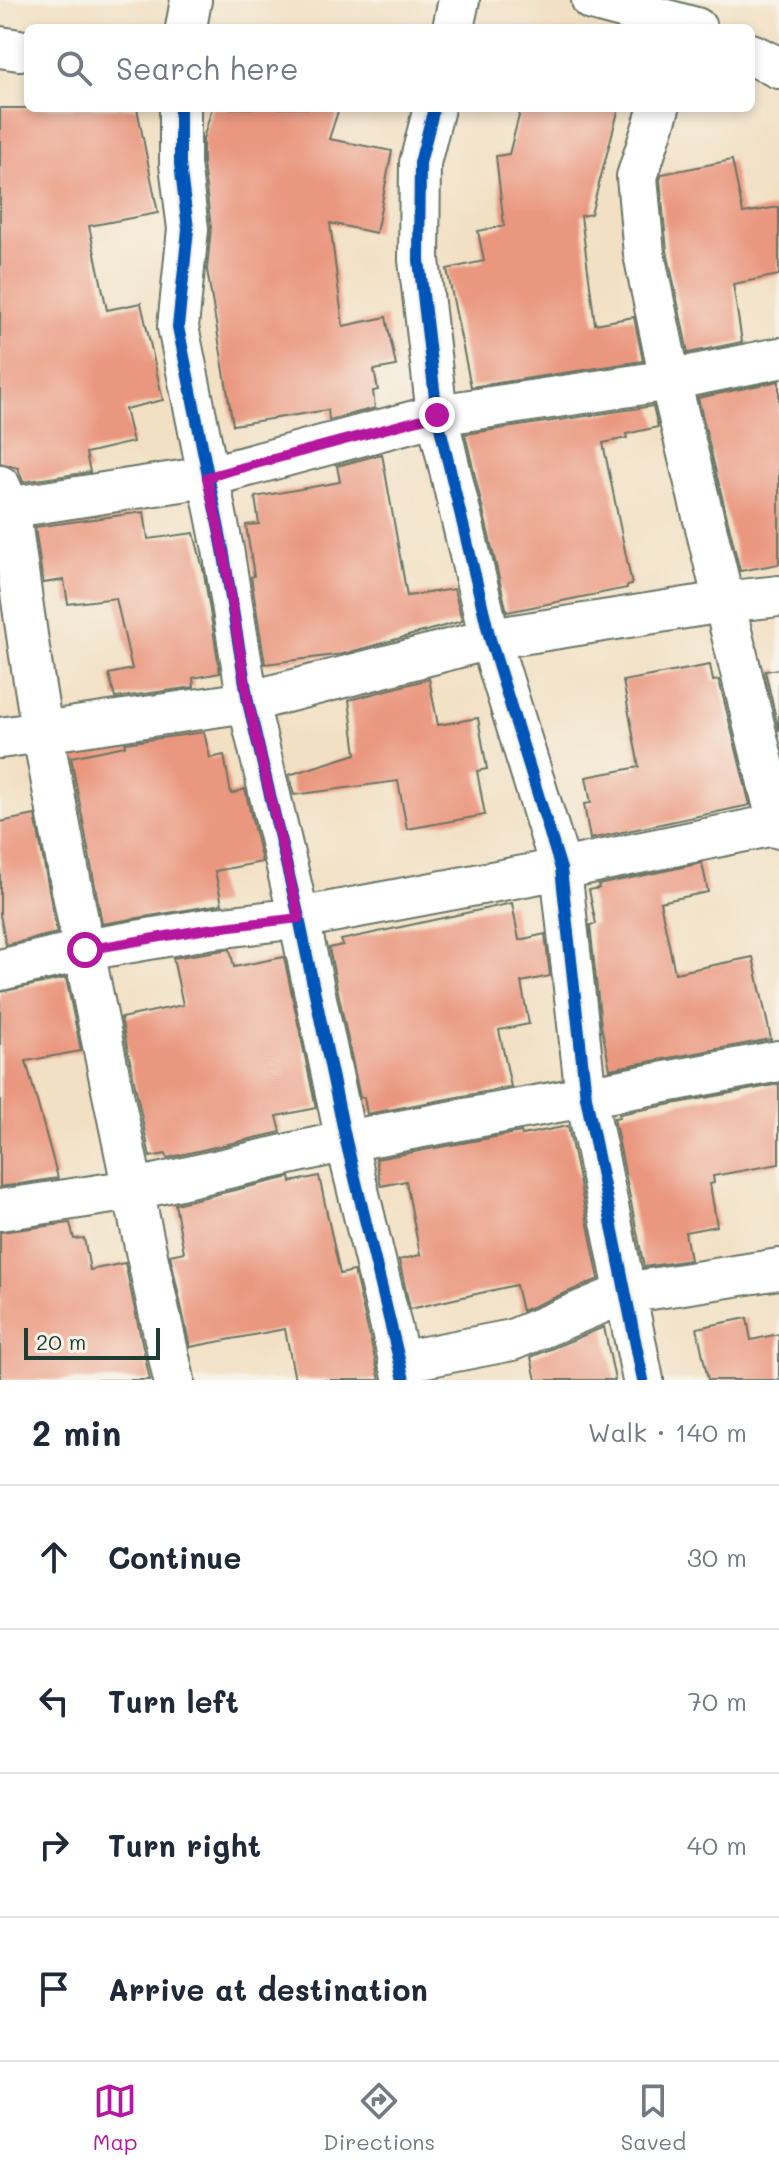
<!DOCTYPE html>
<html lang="en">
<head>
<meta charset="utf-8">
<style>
	body { margin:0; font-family:Mali,sans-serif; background:#f6f6f7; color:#1f2937 }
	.scale { position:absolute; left:24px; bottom:20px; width:136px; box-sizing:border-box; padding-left:8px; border:4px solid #1f3d34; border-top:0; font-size:22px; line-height:28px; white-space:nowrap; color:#1f3d34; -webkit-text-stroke:6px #f7f3e8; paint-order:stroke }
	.stop { position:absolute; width:24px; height:24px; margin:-18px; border:6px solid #b5179e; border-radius:50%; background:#fff }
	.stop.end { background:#b5179e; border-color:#fff; box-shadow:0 2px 8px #0008 }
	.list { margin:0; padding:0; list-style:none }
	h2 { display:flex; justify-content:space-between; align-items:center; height:104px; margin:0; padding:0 32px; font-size:34px }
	h2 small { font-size:26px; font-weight:400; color:#747a83 }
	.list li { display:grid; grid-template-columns:52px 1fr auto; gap:24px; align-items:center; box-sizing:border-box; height:144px; padding:0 32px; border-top:2px solid #e0e1e3 }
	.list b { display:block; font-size:30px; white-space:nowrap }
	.list em { font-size:26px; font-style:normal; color:#747a83 }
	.icon { flex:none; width:44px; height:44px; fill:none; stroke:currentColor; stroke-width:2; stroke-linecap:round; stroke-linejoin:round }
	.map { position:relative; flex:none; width:779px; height:1380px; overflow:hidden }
	.search { position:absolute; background:#fff; box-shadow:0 4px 12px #0003; left:24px; right:24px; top:24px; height:88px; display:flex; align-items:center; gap:20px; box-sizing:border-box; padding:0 28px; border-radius:12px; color:#747a83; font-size:30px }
	.sheet { height:680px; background:#fff }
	nav { display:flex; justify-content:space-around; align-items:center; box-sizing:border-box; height:112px; border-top:2px solid #e0e1e3; background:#fff; font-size:22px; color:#747a83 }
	nav a { display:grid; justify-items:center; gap:4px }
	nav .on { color:#b5179e }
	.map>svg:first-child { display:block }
	.building { fill:#ea977f }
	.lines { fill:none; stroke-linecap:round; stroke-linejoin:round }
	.street-casing { stroke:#697666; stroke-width:44 }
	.street { stroke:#fff; stroke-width:40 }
	.cycleway-casing { stroke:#f7f3e8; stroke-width:17 }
	.cycleway { stroke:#0057b8; stroke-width:12 }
	.route { stroke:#b5179e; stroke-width:10 }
</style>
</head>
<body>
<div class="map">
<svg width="779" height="1380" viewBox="0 0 779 1380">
	<rect width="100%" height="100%" fill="#f7f3e8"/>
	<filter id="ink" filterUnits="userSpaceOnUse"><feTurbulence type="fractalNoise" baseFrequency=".0125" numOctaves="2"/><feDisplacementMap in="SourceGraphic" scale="16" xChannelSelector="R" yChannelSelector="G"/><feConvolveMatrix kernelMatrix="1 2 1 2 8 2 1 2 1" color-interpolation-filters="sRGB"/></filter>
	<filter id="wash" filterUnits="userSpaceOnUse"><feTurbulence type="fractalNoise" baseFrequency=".006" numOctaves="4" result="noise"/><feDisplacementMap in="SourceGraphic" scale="32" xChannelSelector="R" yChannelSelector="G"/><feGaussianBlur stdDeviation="1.8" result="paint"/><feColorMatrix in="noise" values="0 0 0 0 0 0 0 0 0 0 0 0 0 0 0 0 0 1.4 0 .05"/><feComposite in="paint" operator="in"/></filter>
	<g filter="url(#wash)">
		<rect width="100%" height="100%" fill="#f2e0c4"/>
		<g id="blocks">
			<path class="building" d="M0,108H137L158,213L89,226L107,310L141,303L163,400L125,409L133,442L86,453L90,472L23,482L18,468L0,463Z
				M212,108H339L329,139L392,151L376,233L330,223L343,326L386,317L396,366L374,370L378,390L373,391L375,408L329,420L328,410L233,425L207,270L211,227L203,163V139Z
				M521,108H619L591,214L581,216L595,324L634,317L643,361L471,387L447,269L484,261L478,231L504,226L496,156L509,154Z
				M732,160L743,213L779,207V275L733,284L742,342L688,353L667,251L660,180L662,174Z
				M779,381V564L740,571L698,398Z
				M653,406L658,427L626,434L627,438L603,443L632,585L627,586V588L507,612L465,434Z
				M382,454L407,596L454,589L462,621L343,654L265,664L251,577L254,576L246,525L259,524L255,497L340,482L337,466Z
				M144,512L148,539L194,533L204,573L220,673L193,678L194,687L115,698L109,674L132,669L116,598L68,604L64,580L43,583L35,527Z
				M710,665L713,681L719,680L750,805L590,839L584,804L591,803L586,777L639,767L623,681Z
				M779,669V731L765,671Z
				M429,679L438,725L478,718L487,769L477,771L485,815L407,829L398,781L294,795L289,775L356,754L349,700Z
				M204,732L210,758L224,755L231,794L245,789L262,862L215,871L222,904L102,924L71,757L125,746V743Z
				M35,815L57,933L6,945L0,915V822Z
				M702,863L708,892L660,902L675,973L753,957L771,1039L610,1069L601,1025L590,925L596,924L589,890L599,888L598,885Z
				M512,903L519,940L545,934L550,976L521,982L529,1024L499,1030L511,1087L367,1114L364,1097L360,1098L329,948L343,945L341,940Z
				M230,949L234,967L284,957L316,1108L277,1116L281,1132L167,1158L166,1154L150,1157L121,1018L183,1005L173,958Z
				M66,978L81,1051L26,1061L58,1178L0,1187V992Z
				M779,1084V1164L713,1176L714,1183L710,1184L717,1226L685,1232L690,1260L644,1267L614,1118L620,1117L619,1114Z
				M568,1126L599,1279L522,1311L516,1285L410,1309L399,1260L420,1255L406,1181L381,1186L376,1159L521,1132L522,1135Z
				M319,1176L340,1274L354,1271L380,1380H295L285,1329L190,1347L170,1255L184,1252L175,1204L290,1177L291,1182Z
				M70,1223L74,1239L84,1238L90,1270L125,1263L150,1380H0V1232Z
				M747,1318L751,1340L779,1334V1380H708L697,1328Z
				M604,1327L615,1380H536L531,1357Z"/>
		</g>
	</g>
	<g filter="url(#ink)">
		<use href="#blocks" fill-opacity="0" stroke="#697666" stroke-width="2"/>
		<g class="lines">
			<defs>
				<path id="street" d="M592,0L696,28
					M186,28L191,0
					M453,28L459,0
					M0,47L19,50
					M751,54L779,68
					M180,108V164L188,229L178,327L223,549L248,702L299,918L346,1141L404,1380
					M434,108L420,163L419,260L437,415L490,639L561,869L586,1097L643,1380
					M659,108L637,177L644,254L670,380L779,828
					M0,486L9,507C20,583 29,659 43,734C82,950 127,1166 174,1380
					M0,509L207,477L437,415L670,380L779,358
					M0,738L248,702L490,639L723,602L779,596
					M0,970L85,950L207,929L299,918L561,869L779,824
					M0,1210L132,1190L346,1141L779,1061
					M399,1362L512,1340L625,1293L779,1269"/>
			</defs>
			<use href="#street" class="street-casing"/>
			<use href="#street" class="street"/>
			<defs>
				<path id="cycleway" d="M180,108V164L188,229L178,327L223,549L248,702L299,918L346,1141L404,1380
					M434,108L420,163L419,260L437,415L490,639L561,869L586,1097L643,1380"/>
			</defs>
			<use href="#cycleway" class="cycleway-casing"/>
			<use href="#cycleway" class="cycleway"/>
		</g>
	</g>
	<g class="lines" filter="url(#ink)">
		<path class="route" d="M85,950L207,929L299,918L248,702L223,549L207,477L437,415"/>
	</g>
</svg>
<div class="scale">20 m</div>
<div class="stop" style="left:85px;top:950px"></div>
<div class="stop end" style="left:437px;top:415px"></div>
<div class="search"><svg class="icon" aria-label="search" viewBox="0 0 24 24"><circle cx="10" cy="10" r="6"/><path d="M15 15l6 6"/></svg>Search here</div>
</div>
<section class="sheet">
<h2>2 min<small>Walk · 140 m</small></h2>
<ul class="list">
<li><svg class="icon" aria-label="ahead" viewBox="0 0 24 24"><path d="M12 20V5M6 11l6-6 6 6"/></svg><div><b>Continue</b></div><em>30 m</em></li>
<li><svg class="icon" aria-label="left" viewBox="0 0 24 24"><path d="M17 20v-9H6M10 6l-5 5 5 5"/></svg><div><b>Turn left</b></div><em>70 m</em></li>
<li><svg class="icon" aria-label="right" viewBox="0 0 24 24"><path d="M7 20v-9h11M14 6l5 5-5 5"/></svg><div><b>Turn right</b></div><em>40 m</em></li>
<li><svg class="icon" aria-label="arrive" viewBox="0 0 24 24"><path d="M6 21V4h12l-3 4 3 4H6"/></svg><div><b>Arrive at destination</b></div></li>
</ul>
</section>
<nav>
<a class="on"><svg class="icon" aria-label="map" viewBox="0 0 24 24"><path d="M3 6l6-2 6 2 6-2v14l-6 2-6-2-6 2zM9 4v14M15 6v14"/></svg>Map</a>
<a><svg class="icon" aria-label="directions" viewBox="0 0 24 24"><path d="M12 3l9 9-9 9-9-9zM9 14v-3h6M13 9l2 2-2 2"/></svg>Directions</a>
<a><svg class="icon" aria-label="saved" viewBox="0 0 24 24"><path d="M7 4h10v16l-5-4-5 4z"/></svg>Saved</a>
</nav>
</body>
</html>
